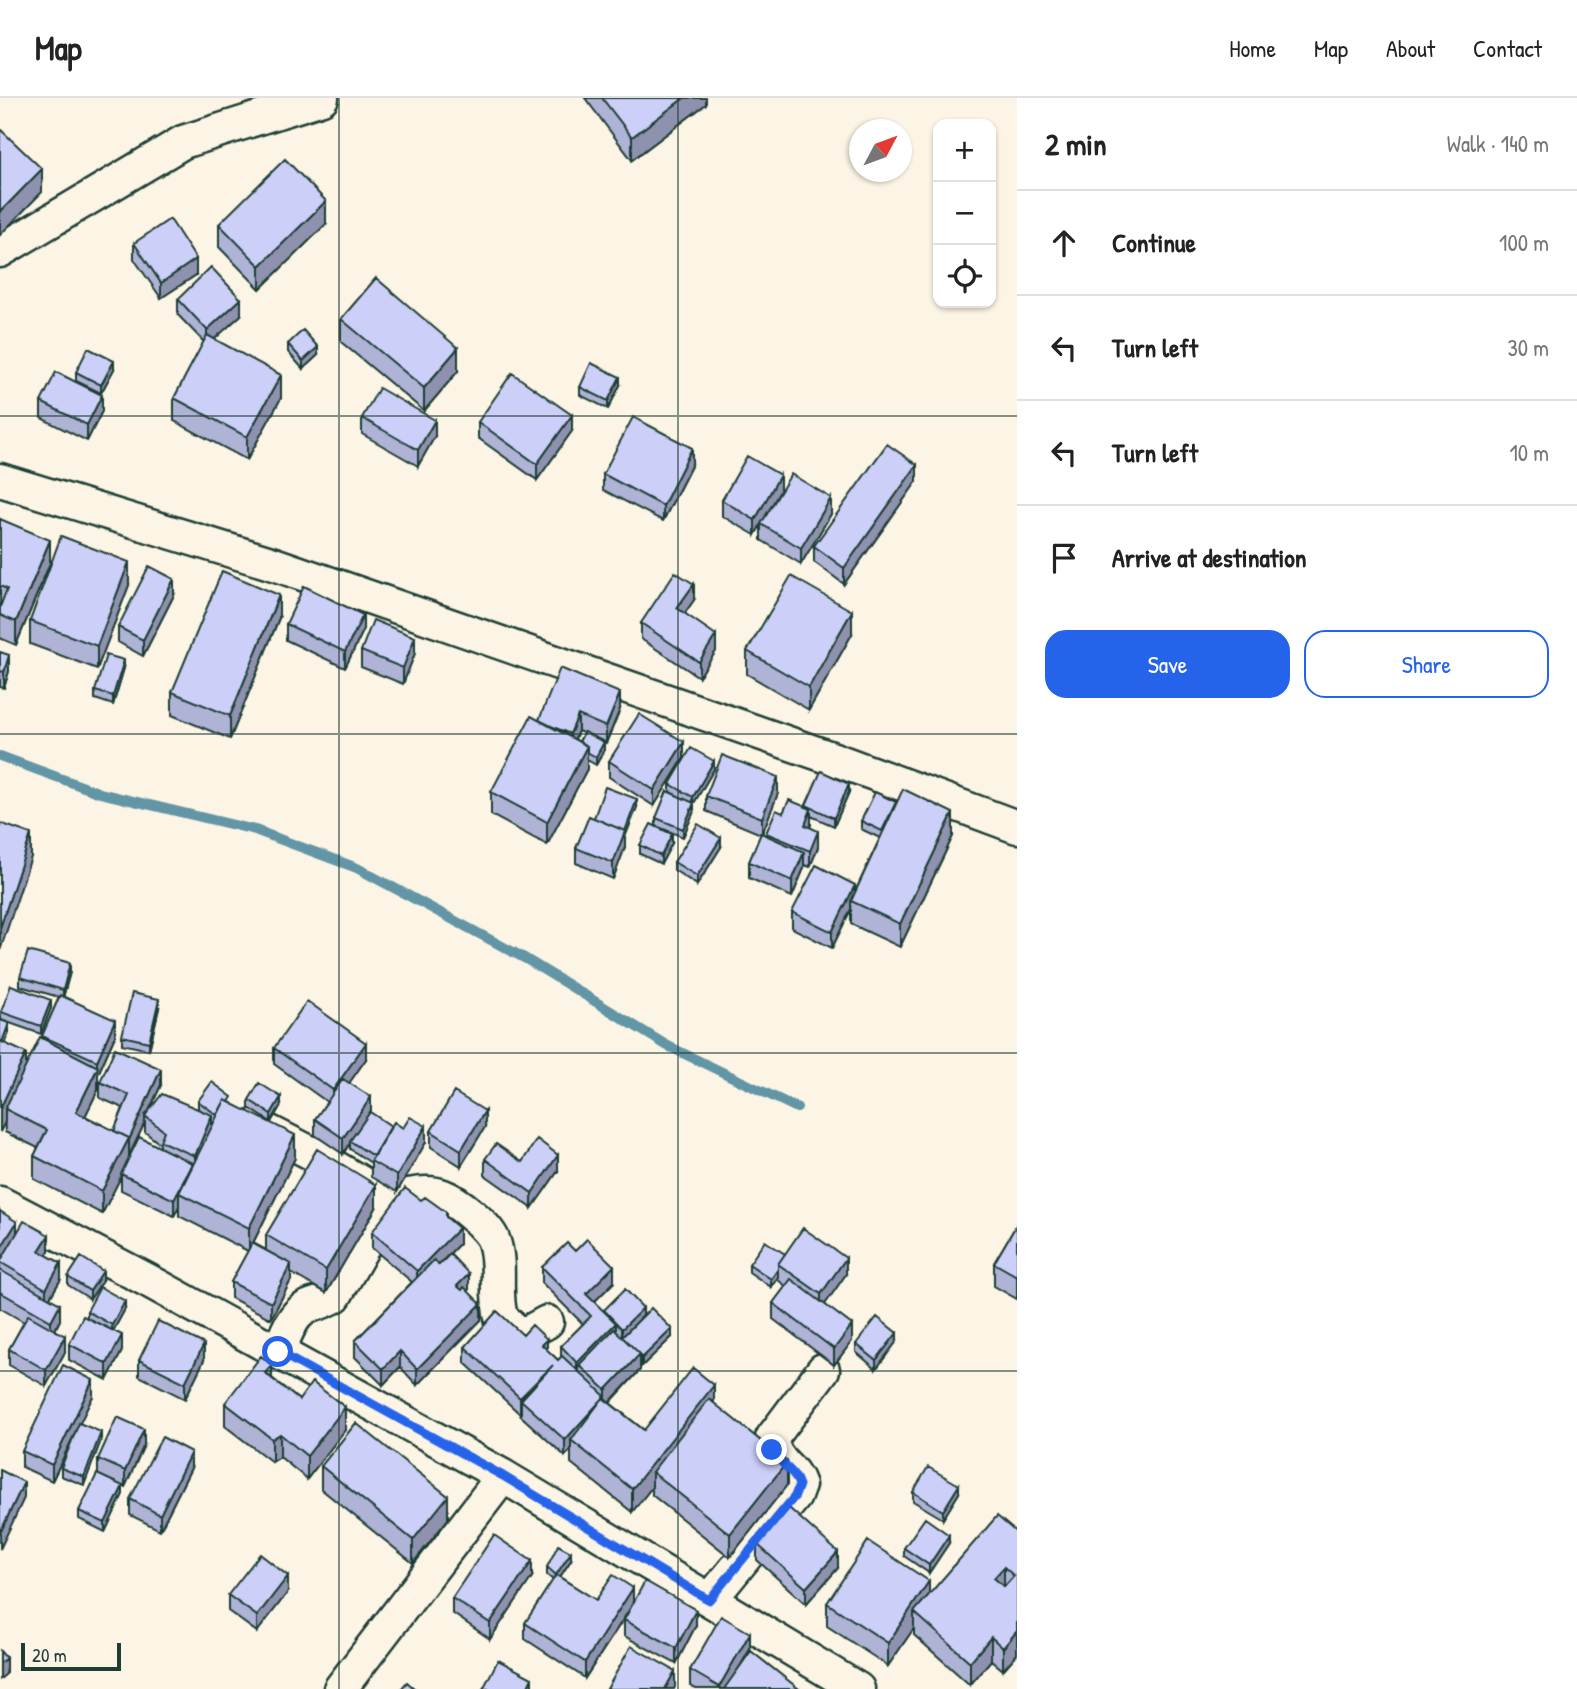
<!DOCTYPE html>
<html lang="en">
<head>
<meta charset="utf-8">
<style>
	body { margin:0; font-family:"Patrick Hand",sans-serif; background:#f6f6f6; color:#222 }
	.controls { position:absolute; right:21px; top:21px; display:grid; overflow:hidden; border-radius:14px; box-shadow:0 2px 5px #0004 }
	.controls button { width:63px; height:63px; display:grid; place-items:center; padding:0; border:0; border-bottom:2px solid #e0e0e0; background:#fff; color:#222; font:35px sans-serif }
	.compass { position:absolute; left:849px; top:21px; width:63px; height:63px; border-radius:50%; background:#fff; box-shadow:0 2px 5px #0004; rotate:49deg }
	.scale { position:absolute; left:21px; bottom:18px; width:100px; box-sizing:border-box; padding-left:7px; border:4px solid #1f3d34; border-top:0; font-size:19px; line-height:24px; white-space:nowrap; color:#1f3d34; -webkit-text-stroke:5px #fcf5e5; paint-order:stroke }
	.stop { position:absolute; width:21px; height:21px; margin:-16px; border:5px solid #2563eb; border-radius:50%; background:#fff }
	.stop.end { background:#2563eb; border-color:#fff; box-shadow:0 2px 7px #0008 }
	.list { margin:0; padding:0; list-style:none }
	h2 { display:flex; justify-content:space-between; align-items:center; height:91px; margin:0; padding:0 28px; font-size:30px }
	h2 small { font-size:23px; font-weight:400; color:#767676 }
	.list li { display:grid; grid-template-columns:46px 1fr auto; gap:21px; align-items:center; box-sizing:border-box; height:105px; padding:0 28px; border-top:2px solid #e0e0e0 }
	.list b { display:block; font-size:26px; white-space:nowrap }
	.list em { font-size:23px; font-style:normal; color:#767676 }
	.actions { display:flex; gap:14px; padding:21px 28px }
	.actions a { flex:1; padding:16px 0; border:2px solid #2563eb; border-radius:21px; text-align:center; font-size:24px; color:#2563eb }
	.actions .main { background:#2563eb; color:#fff }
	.icon { flex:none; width:38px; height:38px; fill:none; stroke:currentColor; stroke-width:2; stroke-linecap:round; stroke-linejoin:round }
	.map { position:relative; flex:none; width:1017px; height:1591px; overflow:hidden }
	header { display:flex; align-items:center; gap:42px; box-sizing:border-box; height:98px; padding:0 35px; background:#fff; border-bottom:2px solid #e0e0e0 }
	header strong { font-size:33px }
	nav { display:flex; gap:38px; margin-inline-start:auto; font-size:24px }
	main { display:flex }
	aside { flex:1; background:#fff }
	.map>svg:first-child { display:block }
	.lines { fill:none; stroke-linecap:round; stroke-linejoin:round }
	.stream { stroke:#6295a5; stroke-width:10 }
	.street-casing { stroke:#1f3d34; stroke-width:37 }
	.street { stroke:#fcf5e5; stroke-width:32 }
	.wall { fill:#afb3d6; stroke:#1f3d34; stroke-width:2; fill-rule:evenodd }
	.shaded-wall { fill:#8f92ae; stroke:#1f3d34; stroke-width:2 }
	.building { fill:#ccd0f9; stroke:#1f3d34; stroke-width:2; fill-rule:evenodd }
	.route { stroke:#2563eb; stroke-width:9 }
	.grid { fill:none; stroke:#1f3d34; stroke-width:2; stroke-opacity:0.55 }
</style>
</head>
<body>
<header>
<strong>Map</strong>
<nav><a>Home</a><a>Map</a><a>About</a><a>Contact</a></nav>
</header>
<main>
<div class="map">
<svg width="1017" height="1591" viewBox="0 0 1017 1591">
	<rect width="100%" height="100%" fill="#fcf5e5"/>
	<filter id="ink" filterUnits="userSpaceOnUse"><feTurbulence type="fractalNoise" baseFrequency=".0143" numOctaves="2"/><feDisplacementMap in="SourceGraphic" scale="14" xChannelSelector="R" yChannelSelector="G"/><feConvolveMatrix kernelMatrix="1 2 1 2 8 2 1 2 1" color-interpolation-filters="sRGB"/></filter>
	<g filter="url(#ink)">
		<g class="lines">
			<path class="stream" d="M0,658L100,695L255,732L357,770L526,861L666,947L797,1010"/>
			<defs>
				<path id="street" d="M0,153L183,44L322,0
					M0,382L274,466L834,661L1017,729
					M256,1027L313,1056L390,1102L335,1198C324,1205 312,1206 304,1211C290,1220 285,1240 278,1254
					M390,1102C405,1097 427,1091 443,1098C457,1103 490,1129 494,1144C502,1167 494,1195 501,1219L516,1233L525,1236L547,1224
					M0,1105L149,1183L503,1378L858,1591
					M710,1502L795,1398L799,1387C793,1367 772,1364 772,1340L823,1272
					M340,1591L503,1378"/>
			</defs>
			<use href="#street" class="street-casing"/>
			<use href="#street" class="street"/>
		</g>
		<path class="wall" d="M585,0H706V6L632,62Z
			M219,126H326L260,191L219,149Z
			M134,145L196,177L161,200L134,161Z
			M178,201L241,217L214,241L281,300L247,362L174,323V300L204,244L178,217Z
			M341,221L458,273L424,313L341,244Z
			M288,246L318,257L303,271L288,254Z
			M114,271L101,295L76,283V274Z
			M620,287L608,311L580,297V289Z
			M41,304L102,313L87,343L41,320Z
			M362,320L435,338L418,368L362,336Z
			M478,324L572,333L537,382L478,340Z
			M692,366L663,423L603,392V376Z
			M917,383L844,486L814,464V448Z
			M780,393L831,416L801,466L761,442V427L755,437L722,418V402Z
			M0,421L50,465L16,547L0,540Z
			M129,487L97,571L30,546V523Z
			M174,497L143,558L118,544V529Z
			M694,502L685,515L716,553L699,579L641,541V525Z
			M279,520L230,641L172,617V594Z
			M286,526L363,533L345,570L286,542Z
			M852,536L809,612L747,576V553Z
			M361,553L415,555L403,586L361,569Z
			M0,554L9,573L4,590L0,589Z
			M124,570L113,607L95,601V593Z
			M620,611L606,645L603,643L604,652L596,667L587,662V671L547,747L491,717V694L539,622ZM578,633L583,635L579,644L575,641Z
			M684,660L654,708L609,679V663Z
			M714,671L694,705V713L683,739L656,728V720L676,697L670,694V686Z
			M849,694L834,728L811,718L810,729L818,749L810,769L804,767V770L792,799L749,780V764L761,736L706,713V698L778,695L762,736L766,738V735L783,715L806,709V707Z
			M637,709L625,739V749L613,781L576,765V750L594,720Z
			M861,723L953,738L900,849L851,826V811L832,850L792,830V814L855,794L880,740L861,731Z
			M672,745L661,766L640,756V747Z
			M721,749L697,787L674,772V764Z
			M70,874L63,899L115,938L98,976V992L85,1018L114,1033L123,1010L100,1000V984L161,987L150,1011L198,1012V1003L232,1005L295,1060L253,1145L266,1152V1137L376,1110L326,1195L291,1175V1182L271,1221L231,1200V1184L248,1153L179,1118V1108L174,1118L121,1092V1078L102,1116L34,1081V1058L38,1050L5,1034L0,922L9,934L4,945L26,968L42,940L59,899L20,888V879ZM145,1024V1034L160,1046V1050L129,1061V1058Z
			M51,910L41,936L1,922V914Z
			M159,910L149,952L122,946V938Z
			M274,950L366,961L349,985L371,1015L391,1028L426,1044L397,1094L371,1079V1065L350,1051V1045L343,1056L315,1037V1021L327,1004L274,966Z
			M249,1002L281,1007L271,1024L249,1010Z
			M485,1029L461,1068L431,1049V1033Z
			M485,1061L522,1064L558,1073L532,1110L485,1077Z
			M421,1102L446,1120L459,1146L439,1167L469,1192L468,1193L481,1222L417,1287L400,1269L383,1287L355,1259V1243L412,1184L372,1150V1134Z
			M0,1113L17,1136L49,1153L46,1157L61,1181L50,1200L60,1222L55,1232L65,1254L46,1288L9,1267V1251L24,1224L0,1210Z
			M1017,1126V1201L994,1188V1165Z
			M575,1153L614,1184L594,1204L604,1214V1212L643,1217L672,1239L642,1268L640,1266V1272L610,1305L644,1332L714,1306L787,1387L730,1459L652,1397V1389L632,1414L571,1365V1352L565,1358L521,1318V1315L520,1316L465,1265V1249L523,1237L547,1252L558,1262L561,1259V1248L583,1226L542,1185V1169Z
			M785,1156L846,1176L825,1206L852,1243L834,1267L773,1221V1205L786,1188L778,1182V1179L771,1189L749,1174V1166Z
			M68,1179L103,1182L90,1201L68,1187Z
			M125,1211L113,1233L122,1253L107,1282L69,1262V1246L87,1220V1213Z
			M897,1243L876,1271L856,1254V1246Z
			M139,1262H204L185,1301L139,1278Z
			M272,1280L299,1302L345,1332L307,1381L280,1359L272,1364L225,1328V1305Z
			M93,1298L79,1325L101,1342L84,1387L61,1378V1370L79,1327L52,1383L22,1369V1353Z
			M144,1347L125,1389L123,1388V1396L105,1434L79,1421V1413L98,1376V1361Z
			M321,1368L448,1421L413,1465L321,1391Z
			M191,1370L160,1432L130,1417V1401Z
			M913,1394L959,1395L943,1421L913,1403Z
			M1017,1435V1556L1003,1572L991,1562L970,1587L914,1537V1530L888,1568L827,1528V1505L929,1497Z
			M949,1445L929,1475L904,1458V1450Z
			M757,1446L838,1470L806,1506L757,1462Z
			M571,1462L560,1479L596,1502L633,1505L696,1527L676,1566L624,1538V1522L628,1514L585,1580L525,1541V1525L553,1482L547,1477V1469Z
			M532,1479L490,1541L452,1515V1500Z
			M288,1494L257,1534L228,1513V1497Z
			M750,1551L740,1569L799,1591H696L690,1588V1572Z"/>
		<path class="shaded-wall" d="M684,0H706V6L632,62V39Z
			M42,71V94L0,137V114Z
			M326,103V126L260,191V168Z
			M196,161V177L161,200V185Z
			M241,201V217L207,248V232Z
			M318,249V257L303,271V263Z
			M458,250V273L424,313V290Z
			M114,263V271L101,295V287Z
			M281,277V300L247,362V339Z
			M620,279V287L608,311V303Z
			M102,297V313L87,343V327Z
			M572,317V333L537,382V366Z
			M435,322V338L418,368V352Z
			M692,350V366L663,423V408Z
			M917,367V383L844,486V470Z
			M780,377V393L755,437V422Z
			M831,400V416L801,466V450Z
			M50,442V465L16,547V524Z
			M129,464V487L97,571V548Z
			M174,481V497L143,558V542Z
			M694,486V502L677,526V510Z
			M279,497V520L230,641V618Z
			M852,513V536L809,612V589Z
			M363,517V533L345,570V554Z
			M716,537V553L699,579V564Z
			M415,539V555L403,586V570Z
			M9,557V573L4,590V574Z
			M124,562V570L113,607V598Z
			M620,595V611L606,645V629Z
			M578,617V633L570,652V636Z
			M604,644V652L596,667V659Z
			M684,644V660L654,708V692Z
			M587,648V671L547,747V724Z
			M714,663V671L694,705V713L683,739V731L693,707V699Z
			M778,679V695L762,736V720Z
			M849,686V694L834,728V720Z
			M637,701V709L625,739V749L613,781V765Z
			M811,711V727L805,743V727Z
			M953,715V738L900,849V826Z
			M818,733V749L810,769V753Z
			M31,736V759L0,853V830Z
			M672,736V745L661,766V758Z
			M721,740V749L697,787V778Z
			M804,754V770L792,799V783Z
			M855,787V803H851V811L832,850V834Z
			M70,865V874L63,900V892Z
			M159,901V910L149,952V944Z
			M51,902V910L41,936V928Z
			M115,922V938L98,976V992L76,1037V1014L97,972V963Z
			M9,925V934L0,956V948Z
			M366,945V961L333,1008V992Z
			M26,955V978L5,1011V1024L0,1034V1011Z
			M161,971V987L146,1019L145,1018V1024L129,1058V1042Z
			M281,999V1007L271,1024V1016Z
			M371,999V1015L350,1043V1045L343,1056V1040Z
			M485,1013V1029L461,1068V1052Z
			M212,1017V1033L195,1074V1058Z
			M426,1028V1044L397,1094V1078Z
			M295,1037V1060L249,1153V1130Z
			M129,1040V1063L102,1116V1093Z
			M558,1057V1073L532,1110V1095Z
			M192,1065V1081L179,1095V1108L174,1118V1102Z
			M376,1087V1110L326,1195V1172Z
			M17,1124V1147L0,1164V1174V1151Z
			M459,1130V1146L417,1189V1173Z
			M49,1137V1153L39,1169V1153Z
			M846,1160V1176L821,1212V1196Z
			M61,1165V1181L46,1206V1191Z
			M291,1166V1182L271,1221V1205Z
			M614,1168V1184L586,1212V1196Z
			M778,1171V1179L771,1189V1181Z
			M103,1173V1182L90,1201V1193Z
			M469,1176V1192L457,1204V1188Z
			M125,1203V1211L112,1235V1227Z
			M60,1206V1222L51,1239V1223Z
			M481,1206V1222L417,1287V1271Z
			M643,1210V1218L622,1239V1231Z
			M616,1225V1241L579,1267V1279L577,1280V1265Z
			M852,1227V1243L834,1267V1251Z
			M672,1231V1239L642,1268V1260Z
			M897,1235V1243L876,1271V1262Z
			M122,1237V1253L107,1282V1266Z
			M65,1238V1254L46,1288V1272Z
			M547,1241V1257L542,1247Z
			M204,1246V1262L185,1301V1285Z
			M400,1253V1269L383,1287V1271Z
			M640,1256V1272L606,1308V1292Z
			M272,1267V1290L265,1275Z
			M553,1267L521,1302V1315L520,1316V1300Z
			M93,1282V1298L52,1383V1367Z
			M714,1287V1310L652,1374V1389L632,1414V1391Z
			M605,1298V1314L571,1342V1352L565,1358V1342Z
			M345,1309V1332L307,1381V1358Z
			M144,1331V1347L125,1389V1373Z
			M101,1334V1342L84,1387V1379Z
			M280,1336V1359L272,1364V1341Z
			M191,1354V1370L160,1432V1417Z
			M787,1364V1387L730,1459V1436Z
			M24,1384V1400L0,1451V1435Z
			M959,1387V1395L943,1421V1413Z
			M123,1388V1396L105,1434V1425Z
			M448,1398V1421L413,1465V1442Z
			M949,1437V1445L929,1475V1467Z
			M571,1454V1462L556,1485V1477Z
			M838,1454V1470L806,1506V1490Z
			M532,1463V1479L490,1541V1525Z
			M1004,1469V1492L994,1480Z
			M288,1478V1494L257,1534V1518Z
			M929,1483V1506L914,1514V1530L888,1568V1545Z
			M633,1490V1506L585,1580V1564Z
			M696,1512V1527L676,1566V1550Z
			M1017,1533V1556L1003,1572V1550Z
			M750,1535V1551L727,1591H719V1589Z
			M991,1539V1562L970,1587V1564Z
			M6,1560V1576L0,1581V1565Z
			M675,1573V1589L674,1591H665Z
			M532,1580V1591H527Z"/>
		<path class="building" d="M602,0H684L632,39Z
			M0,31L42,71L0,114Z
			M285,61L326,103L260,168L219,126Z
			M170,121L196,161L161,185L134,145Z
			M211,169L241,201L207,232L178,201Z
			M376,180L458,250L424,290L341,221Z
			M303,232L318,249L303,263L288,246Z
			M207,237L281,277L247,339L174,300Z
			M88,250L114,263L101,287L76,274Z
			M591,265L620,279L608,303L580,289Z
			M56,274L102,297L87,327L41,304Z
			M512,275L572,317L537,366L478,324Z
			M379,290L435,322L418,352L362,320Z
			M633,319L692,350L663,408L603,376Z
			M887,346L917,367L844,470L814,448Z
			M747,358L780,377L755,422L722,402Z
			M791,376L831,400L801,450L761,426Z
			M0,421L50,442L16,524L0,517V509L7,491L0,488Z
			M61,438L129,464L97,548L30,523Z
			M149,468L174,481L143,542L118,529Z
			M222,473L279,497L230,618L172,594Z
			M675,474L694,486L677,510L716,537L699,564L641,525Z
			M791,478L852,513L809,589L747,553Z
			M304,488L363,517L345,554L286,526Z
			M373,522L415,539L403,570L361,553Z
			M0,554L9,557L4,574L0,573Z
			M106,557L124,562L113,598L95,593Z
			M560,570L620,595L606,629L578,617L570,636L551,628L539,622Z
			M639,616L684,644L654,692L609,663Z
			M531,618L587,648L547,724L491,694Z
			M584,634L604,644L596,659L587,654V648L579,644Z
			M691,650L714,663L693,699L670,686Z
			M722,657L778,679L762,720L706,698Z
			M821,673L849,686L834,720L806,707Z
			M605,689L637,701L625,733L594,720Z
			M903,691L953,715L900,826L851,803Z
			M667,693L694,705L683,731L656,720Z
			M875,694L896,704L882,733L861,723Z
			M789,702L811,711L805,727L818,733L810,753L766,735L776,712L783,715Z
			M589,718L625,733L613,765L576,750Z
			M0,725L31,736L0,830Z
			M651,726L672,736L661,758L640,747Z
			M698,726L721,740L697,778L674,764Z
			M761,735L804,754L792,783L749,764Z
			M816,767L855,787L832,834L792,814Z
			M28,853L70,865L63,892L20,879Z
			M11,887L51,902L41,928L1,914Z
			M132,895L159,901L149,944L122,938Z
			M60,897L115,922L97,963L42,938Z
			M307,903L366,945L333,992L274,950Z
			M0,922L9,925L2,944L0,943Z
			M40,939L98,969L76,1014L129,1040L102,1093L34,1058L47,1032L5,1011Z
			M0,943L26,955L0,1011Z
			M115,950L161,971L129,1042H128L129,1040L114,1033L129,997L100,984Z
			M343,981L371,999L343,1040L315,1021Z
			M212,984L232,999L229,1004L225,1002L217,1017L198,1003Z
			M259,985L281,999L271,1016L249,1002Z
			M454,994L485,1013L461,1052L431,1033Z
			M162,996L212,1017L195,1058L160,1043L164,1033L145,1018Z
			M225,1002L295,1037L249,1130L179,1095Z
			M370,1014L391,1028L373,1058L350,1043Z
			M410,1019L426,1028L397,1078L371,1063L394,1024L403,1030Z
			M139,1039L192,1065L174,1102L121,1076Z
			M537,1041L558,1057L532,1095L485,1061L496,1046L522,1064Z
			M317,1051L376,1087L326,1172L266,1137Z
			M405,1090L421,1102L425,1099L446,1114V1119L459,1130L417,1173L372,1134Z
			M0,1113L17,1124L0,1151Z
			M24,1123L49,1137L39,1153L61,1165L46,1191L0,1164Z
			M1017,1126V1178L994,1165Z
			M803,1130L846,1160L821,1196L778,1166Z
			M587,1141L614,1168L586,1196L616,1225L577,1265L561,1248L591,1218L542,1169L567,1145L575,1153Z
			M765,1143L785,1156L778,1166V1171L771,1181L749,1166Z
			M252,1145L291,1166L271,1205L231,1184Z
			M450,1156L469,1176L457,1188L462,1192L464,1189L481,1206L417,1271L400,1253L383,1271L355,1243L434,1162L439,1167Z
			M81,1159L103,1173L90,1193L68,1179Z
			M0,1172L60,1206L51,1223L0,1194Z
			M791,1181L852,1227L834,1251L773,1205Z
			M100,1189L125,1203L112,1227L87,1213Z
			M625,1191L643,1210L622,1231L604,1212Z
			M651,1210L672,1231L642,1260L640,1256L622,1239Z
			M497,1213L523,1237L532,1227L547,1241L542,1247L558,1262L562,1258L605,1298L565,1342L521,1302L553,1267L520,1300L465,1249Z
			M28,1217L65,1238L46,1272L9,1251Z
			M83,1218L122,1237L107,1266L69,1246Z
			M877,1219L897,1235L876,1262L856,1246Z
			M158,1223L204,1246L185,1285L139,1262Z
			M614,1231L640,1256L606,1292L579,1267Z
			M261,1258L272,1267L265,1275L299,1302L312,1284L345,1309L307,1358L280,1336L272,1341L225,1305Z
			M63,1267L93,1282L52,1367L22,1353Z
			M693,1270L714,1287L632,1391L571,1342L603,1300L644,1332Z
			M709,1301L787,1364L730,1436L652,1374Z
			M117,1319L144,1331L125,1373L98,1361Z
			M79,1325L101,1334L84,1379L61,1370Z
			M356,1325L448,1398L413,1442L321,1368Z
			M162,1339L191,1354L160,1417L130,1401Z
			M928,1369L959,1387L943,1413L913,1394Z
			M0,1372L24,1384L0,1435Z
			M97,1376L123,1388L105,1425L79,1413Z
			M789,1410L838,1454L806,1490L757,1446Z
			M997,1418L1017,1435V1533L1003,1550L991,1539L970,1564L914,1514ZM1004,1469L1014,1478L1004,1489L994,1480Z
			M925,1420L949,1437L929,1467L904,1450Z
			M494,1437L532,1463L490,1525L452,1500Z
			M868,1443L929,1483L888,1545L827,1505Z
			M558,1447L571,1454L556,1477L547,1469Z
			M260,1456L288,1478L257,1518L228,1497Z
			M556,1477L596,1502L613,1477L633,1490L585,1564L525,1525Z
			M645,1483L696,1512L676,1550L624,1522Z
			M721,1518L750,1535L719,1589L690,1572Z
			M631,1548L675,1573L665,1591H607Z
			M0,1553L6,1560L0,1565Z
			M751,1553L799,1591H724Z
			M498,1562L532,1580L527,1591H483Z
			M407,1584L415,1591H401Z"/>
	</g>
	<g class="lines" filter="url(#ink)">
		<path class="route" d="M278,1254L503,1378L709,1502L795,1398L799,1387C794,1371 780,1367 772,1352"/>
	</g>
	<path class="grid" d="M339,0V1591M678,0V1591M0,318H1017M0,636H1017M0,955H1017M0,1273H1017"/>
</svg>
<div class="controls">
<button>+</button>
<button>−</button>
<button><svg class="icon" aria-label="locate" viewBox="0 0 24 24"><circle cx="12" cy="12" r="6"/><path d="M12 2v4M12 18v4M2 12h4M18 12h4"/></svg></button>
</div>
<svg class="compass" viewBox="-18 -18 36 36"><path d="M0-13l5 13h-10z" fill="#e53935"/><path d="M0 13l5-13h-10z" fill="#767676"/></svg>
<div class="scale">20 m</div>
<div class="stop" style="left:278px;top:1254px"></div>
<div class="stop end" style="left:772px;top:1352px"></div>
</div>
<aside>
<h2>2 min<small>Walk · 140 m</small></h2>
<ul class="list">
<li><svg class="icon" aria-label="ahead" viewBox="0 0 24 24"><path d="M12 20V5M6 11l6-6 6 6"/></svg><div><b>Continue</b></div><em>100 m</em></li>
<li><svg class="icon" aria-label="left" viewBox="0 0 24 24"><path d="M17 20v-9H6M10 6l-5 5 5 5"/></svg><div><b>Turn left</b></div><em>30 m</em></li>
<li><svg class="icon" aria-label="left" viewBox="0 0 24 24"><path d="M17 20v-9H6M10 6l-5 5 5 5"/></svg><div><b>Turn left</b></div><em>10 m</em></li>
<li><svg class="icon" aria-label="arrive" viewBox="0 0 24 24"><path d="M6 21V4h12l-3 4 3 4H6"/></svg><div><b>Arrive at destination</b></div></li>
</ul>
<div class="actions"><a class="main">Save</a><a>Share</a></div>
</aside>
</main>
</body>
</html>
